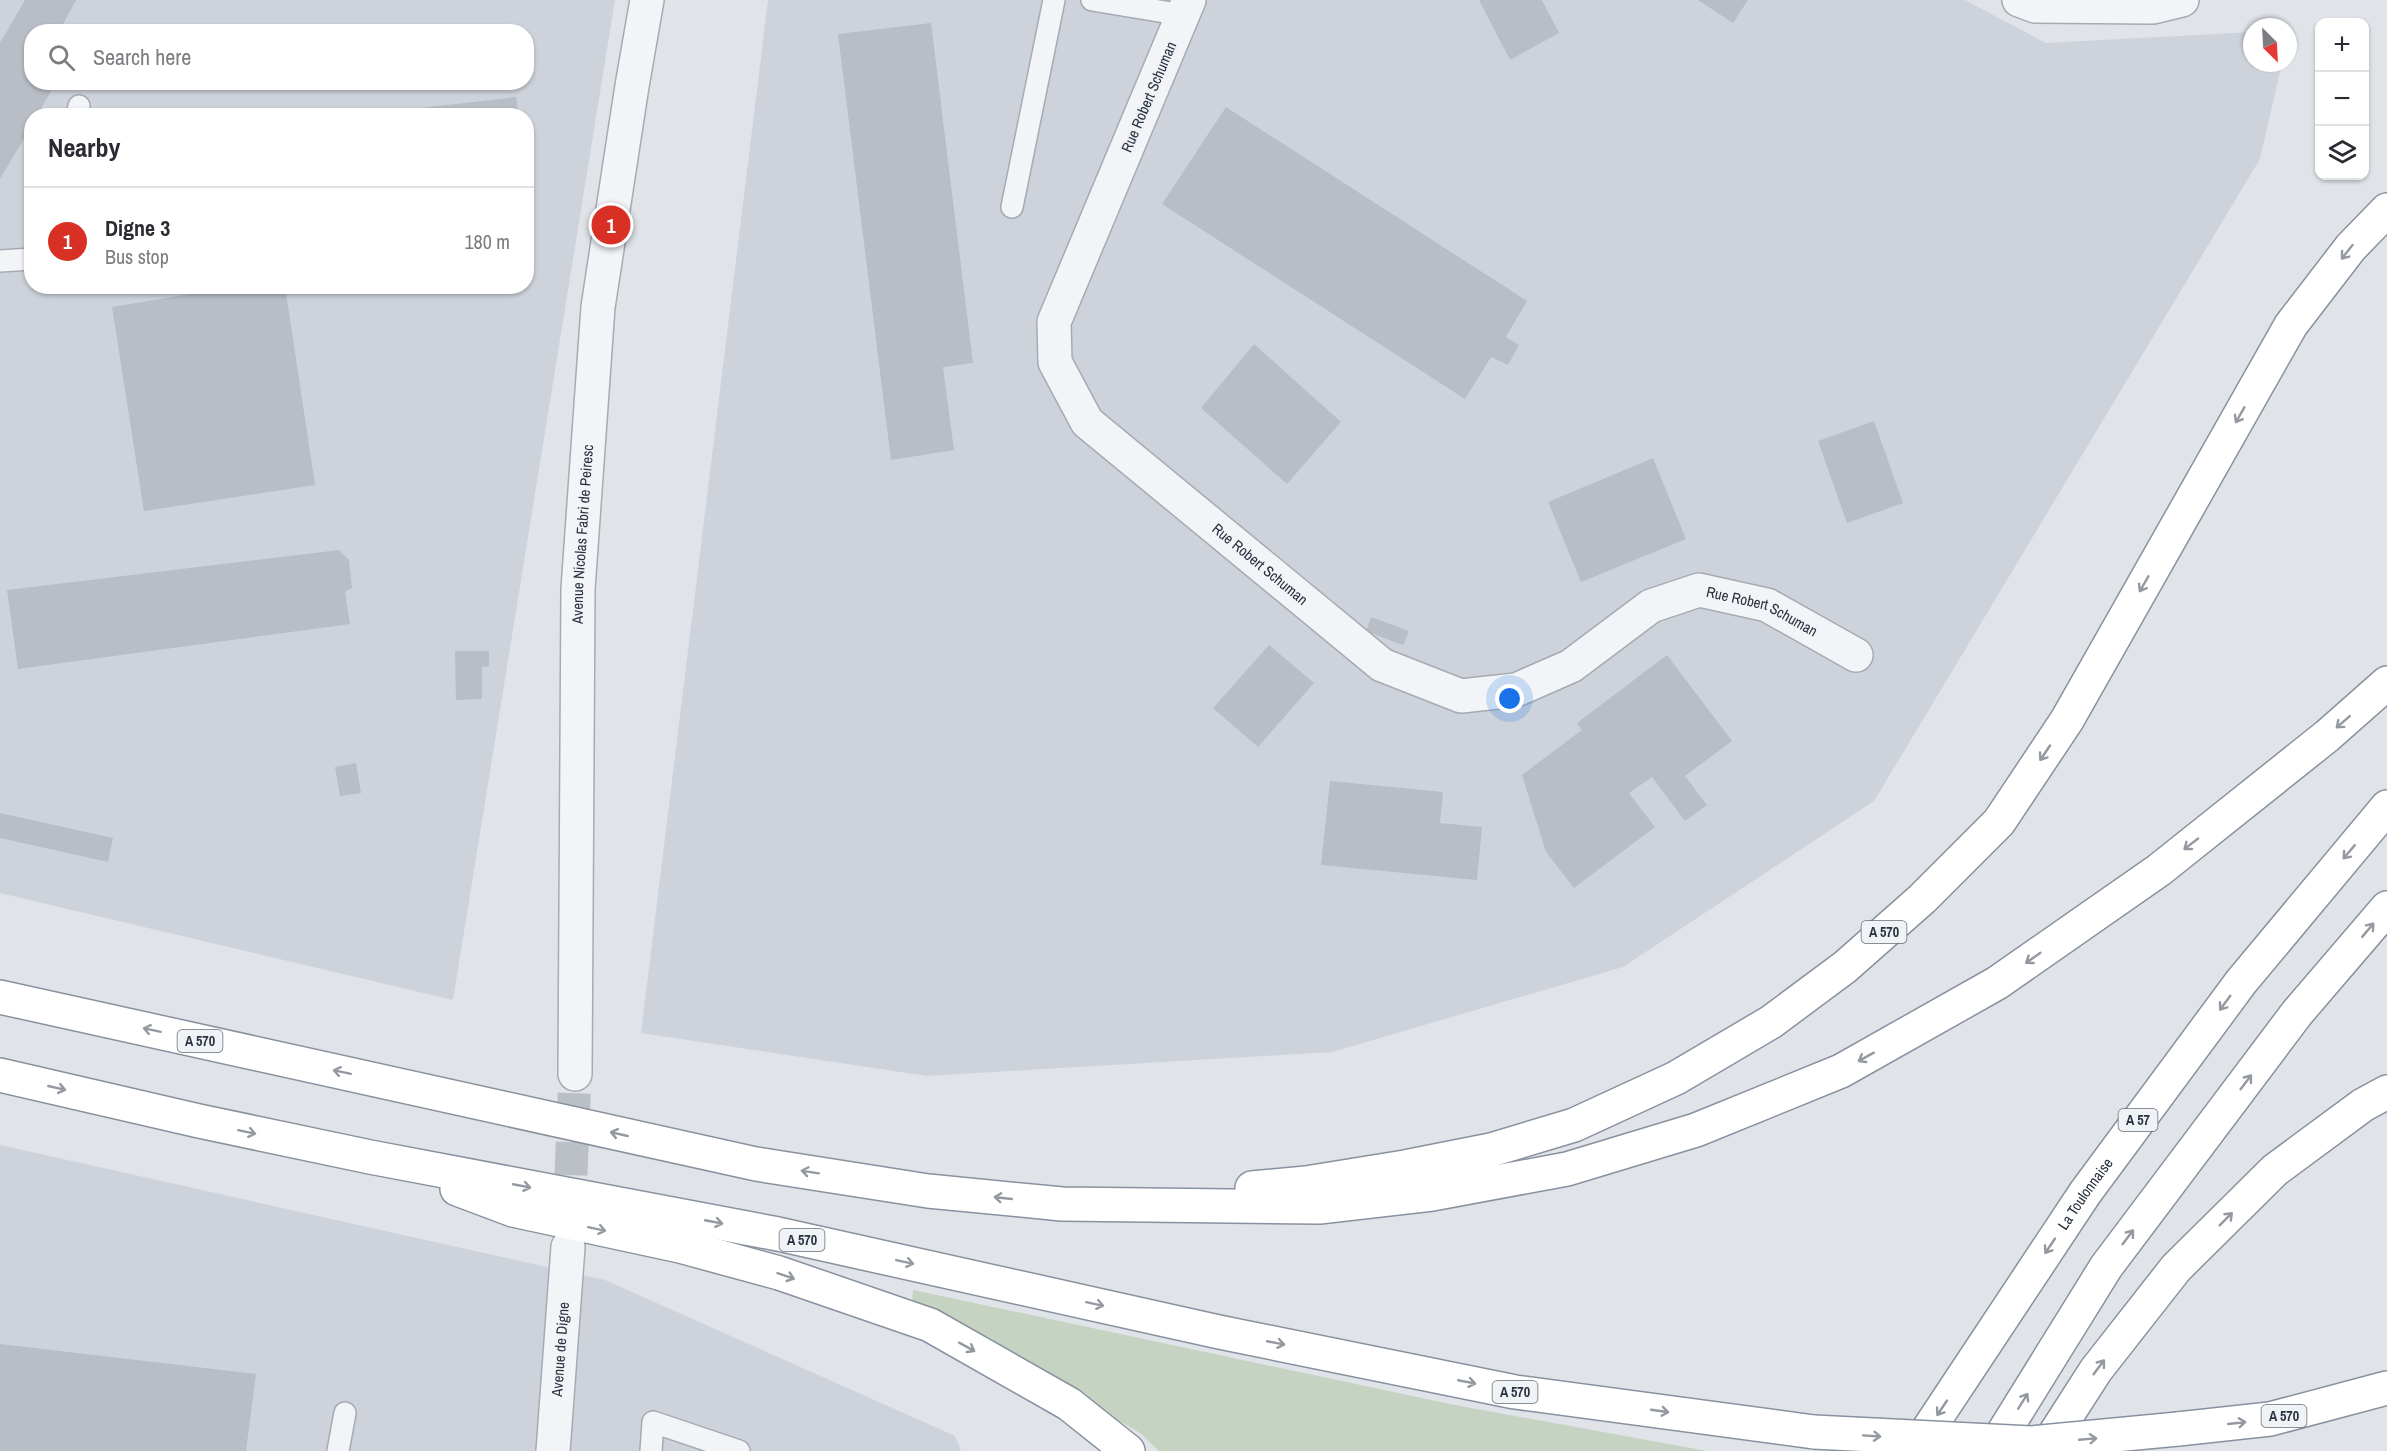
<!DOCTYPE html>
<html lang="en">
<head>
<meta charset="utf-8">
<style>
	body { margin:0; font-family:"Archivo Narrow",sans-serif; background:#f2f2f3; color:#2b2b33 }
	.controls { position:absolute; right:18px; top:18px; display:grid; overflow:hidden; border-radius:12px; box-shadow:0 2px 4px #0004 }
	.controls button { width:54px; height:54px; display:grid; place-items:center; padding:0; border:0; border-bottom:2px solid #e1e1e2; background:#fff; color:#2b2b33; font:30px sans-serif }
	.compass { position:absolute; left:2243px; top:18px; width:54px; height:54px; border-radius:50%; background:#fff; box-shadow:0 2px 4px #0004; rotate:156deg }
	.you { position:absolute; left:1510px; top:699px; width:21px; height:21px; margin:-15px; border:4px solid #fff; border-radius:50%; background:#1a73e8; box-shadow:0 0 0 9px #1a73e833 }
	.badge { display:grid; place-items:center; width:39px; height:39px; border-radius:50%; background:#d93025; color:#fff; font-size:20px; font-weight:700 }
	.pin { position:absolute; translate:-50% -50%; border:3px solid #fff; box-shadow:0 2px 6px #0006 }
	.list { margin:0; padding:0; list-style:none }
	h2 { display:flex; justify-content:space-between; align-items:center; height:78px; margin:0; padding:0 24px; font-size:26px }
	h2 small { font-size:20px; font-weight:400; color:#7c7c81 }
	.list li { display:grid; grid-template-columns:39px 1fr auto; gap:18px; align-items:center; box-sizing:border-box; height:108px; padding:0 24px; border-top:2px solid #e1e1e2 }
	.list b { display:block; font-size:22px; white-space:nowrap }
	.list p { margin:0; font-size:20px; white-space:nowrap; color:#7c7c81 }
	.list em { font-size:20px; font-style:normal; color:#7c7c81 }
	.icon { flex:none; width:33px; height:33px; fill:none; stroke:currentColor; stroke-width:2; stroke-linecap:round; stroke-linejoin:round }
	.map { position:relative; flex:none; width:2387px; height:1451px; overflow:hidden }
	.search { position:absolute; background:#fff; box-shadow:0 2px 4px #0004; left:24px; top:24px; width:510px; height:66px; display:flex; align-items:center; gap:15px; box-sizing:border-box; padding:0 21px; border-radius:24px; color:#7c7c81; font-size:22px }
	.panel { position:absolute; background:#fff; box-shadow:0 2px 4px #0004; left:24px; top:108px; width:510px; height:186px; border-radius:24px }
	.map>svg:first-child { display:block }
	.built { fill:#ced3db; fill-rule:evenodd }
	.green { fill:#c6d3c2 }
	.building { fill:#b8bdc6 }
	.lines { fill:none; stroke-linecap:round; stroke-linejoin:round }
	.tertiary-tunnel { stroke:#bbc0c7; stroke-width:33; stroke-dasharray:33 16; stroke-linecap:butt }
	.service-casing { stroke:#a5abb3; stroke-width:24 }
	.minor-casing { stroke:#a5abb3; stroke-width:36 }
	.tertiary-casing { stroke:#a5abb3; stroke-width:36 }
	.motorway-casing { stroke:#88919f; stroke-width:36 }
	.service { stroke:#f3f4f7; stroke-width:21 }
	.minor { stroke:#f3f4f7; stroke-width:33 }
	.tertiary { stroke:#f3f4f7; stroke-width:33 }
	.motorway { stroke:#fff; stroke-width:33 }
	.motorway-bridge-casing { stroke:#88919f; stroke-width:36; stroke-linecap:butt }
	.motorway-bridge { stroke:#fff; stroke-width:33 }
	.oneway { stroke:#9498a0 }
	.labels { text-anchor:middle; stroke-width:4.5; stroke-linejoin:round; paint-order:stroke }
	.shield { fill:#f0f3f6; stroke:#656c77; stroke-width:1.5 }
	.shield-label { font-size:14px; font-weight:bold; fill:#293240 }
	.street-label { font-size:15px; fill:#293240; stroke:#f0f3f6 }
</style>
</head>
<body>
<div class="map">
<svg width="2387" height="1451" viewBox="0 0 2387 1451">
	<rect width="100%" height="100%" fill="#e0e4e9"/>
	<path class="built" d="M0,0H615L453,1000L0,893ZM32,32H526V82H32ZM32,116H526V286H32Z
		M768,0H1965L2046,43L2252,32V63H2282L2260,159L1874,801L1623,967L1332,1052L927,1076L641,1033Z
		M0,1145L605,1280L955,1436L961,1451H0Z"/>
	<path class="green" d="M913,1290L1455,1405L1707,1451H1159L1140,1433L912,1301Z"/>
	<path class="building" d="M25,0H76L59,32H32V82H56L37,116H32V125L0,179V43Z
		M1479,0H1542L1559,33L1510,60Z
		M1698,0H1748L1733,23Z
		M931,23L973,363L943,367L954,450L891,460L838,34Z
		M516,97L519,116H368V114Z
		M1226,107L1527,301L1506,337L1519,345L1508,365L1491,357L1465,399L1162,204Z
		M238,286H285L315,485L144,511L112,307Z
		M1254,344L1341,422L1287,484L1201,408Z
		M1874,421L1903,503L1847,523L1818,441Z
		M1653,458L1686,539L1581,582L1548,502Z
		M339,550L349,560L352,588L345,592L350,624L18,669L7,590Z
		M1371,617L1409,631L1403,645L1366,631Z
		M1269,645L1314,683L1258,747L1213,708Z
		M455,651H489V666L482,667V699L456,700Z
		M1667,655L1732,741L1685,776L1707,805L1685,821L1652,777L1629,793L1655,827L1574,888L1546,852L1522,775L1582,730L1577,723Z
		M356,763L361,793L340,796L335,767Z
		M1330,781L1443,792L1440,823L1482,827L1477,880L1321,865Z
		M0,813L113,838L108,862L0,838Z
		M0,1344L256,1374L246,1451H0Z"/>
	<g class="lines">
		<path class="tertiary-tunnel" d="M569,1224L575,1074"/>
		<defs>
			<path id="service" d="M1092,0L1183,15
				M77,116L79,106
				M1012,207L1054,0
				M0,261L32,259
				M338,1451L345,1413
				M651,1451L653,1422L739,1451"/>
			<g id="minor">
				<path id="s1" d="M1189,0L1054,322L1055,362L1087,422L1382,665L1461,696L1516,690L1571,666L1651,606L1699,590L1767,605L1856,655"/>
				<path d="M2019,0L2035,6L2153,7L2182,0"/>
			</g>
			<g id="tertiary">
				<path id="s2" d="M575,1074L578,589L598,307L632,86L647,0"/>
				<path id="s3" d="M553,1451L568,1247"/>
			</g>
			<g id="motorway">
				<path d="M0,997L756,1164L928,1191L1062,1204L1319,1207L1432,1194L1567,1169L1696,1130L1841,1071L1997,983L2159,870L2327,736L2387,683"/>
				<path d="M0,1075L199,1121L370,1157L778,1234L1219,1332L1515,1392L1814,1432"/>
				<path d="M1252,1188L1306,1183L1405,1167L1491,1150L1574,1125L1676,1078L1771,1022L1845,967L1922,899L1999,822L2067,720L2291,325L2351,247L2387,210"/>
				<path d="M457,1189L513,1210L680,1246L779,1273L930,1325L1069,1404L1128,1451"/>
				<path d="M2178,1429L2270,1419L2387,1388"/>
				<path id="s4" d="M1914,1451L2085,1193L2241,982L2387,807"/>
				<path d="M1992,1451L2106,1267L2297,1013L2387,908"/>
				<path d="M2044,1451L2096,1370L2176,1268L2275,1170L2363,1105L2387,1092"/>
			</g>
		</defs>
		<use href="#service" class="service-casing"/>
		<use href="#minor" class="minor-casing"/>
		<use href="#tertiary" class="tertiary-casing"/>
		<use href="#motorway" class="motorway-casing"/>
		<use href="#service" class="service"/>
		<use href="#minor" class="minor"/>
		<use href="#tertiary" class="tertiary"/>
		<use href="#motorway" class="motorway"/>
		<defs>
			<path id="motorway-bridge" d="M1814,1432L2031,1443L2178,1429"/>
		</defs>
		<use href="#motorway-bridge" class="motorway-bridge-casing"/>
		<use href="#motorway-bridge" class="motorway-bridge"/>
	</g>
	<defs><path id="oneway-shaft" d="M-6 0H5M1.5-3L5.5 0L1.5 3" fill="none" stroke-width="1.6" stroke-linecap="round" stroke-linejoin="round" transform="scale(1.5)"/></defs>
	<g class="oneway">
		<use href="#oneway-shaft" transform="translate(2347 252) rotate(128)"/>
		<use href="#oneway-shaft" transform="translate(2240 415) rotate(120)"/>
		<use href="#oneway-shaft" transform="translate(2144 584) rotate(120)"/>
		<use href="#oneway-shaft" transform="translate(2343 722) rotate(139)"/>
		<use href="#oneway-shaft" transform="translate(2045 753) rotate(124)"/>
		<use href="#oneway-shaft" transform="translate(2191 844) rotate(142)"/>
		<use href="#oneway-shaft" transform="translate(2349 852) rotate(130)"/>
		<use href="#oneway-shaft" transform="translate(2368 930) rotate(-50)"/>
		<use href="#oneway-shaft" transform="translate(2033 958) rotate(145)"/>
		<use href="#oneway-shaft" transform="translate(2225 1003) rotate(126)"/>
		<use href="#oneway-shaft" transform="translate(152 1030) rotate(-168)"/>
		<use href="#oneway-shaft" transform="translate(1866 1057) rotate(151)"/>
		<use href="#oneway-shaft" transform="translate(342 1072) rotate(-168)"/>
		<use href="#oneway-shaft" transform="translate(2246 1082) rotate(-53)"/>
		<use href="#oneway-shaft" transform="translate(57 1088) rotate(13)"/>
		<use href="#oneway-shaft" transform="translate(247 1132) rotate(12)"/>
		<use href="#oneway-shaft" transform="translate(619 1134) rotate(-167)"/>
		<use href="#oneway-shaft" transform="translate(810 1172) rotate(-171)"/>
		<use href="#oneway-shaft" transform="translate(522 1186) rotate(11)"/>
		<use href="#oneway-shaft" transform="translate(1003 1198) rotate(-174)"/>
		<use href="#oneway-shaft" transform="translate(2226 1219) rotate(-45)"/>
		<use href="#oneway-shaft" transform="translate(714 1222) rotate(11)"/>
		<use href="#oneway-shaft" transform="translate(597 1229) rotate(12)"/>
		<use href="#oneway-shaft" transform="translate(2128 1237) rotate(-53)"/>
		<use href="#oneway-shaft" transform="translate(2050 1246) rotate(124)"/>
		<use href="#oneway-shaft" transform="translate(905 1262) rotate(12)"/>
		<use href="#oneway-shaft" transform="translate(786 1276) rotate(19)"/>
		<use href="#oneway-shaft" transform="translate(1095 1304) rotate(12)"/>
		<use href="#oneway-shaft" transform="translate(1276 1343) rotate(11)"/>
		<use href="#oneway-shaft" transform="translate(967 1347) rotate(29)"/>
		<use href="#oneway-shaft" transform="translate(2099 1367) rotate(-53)"/>
		<use href="#oneway-shaft" transform="translate(1467 1382) rotate(11)"/>
		<use href="#oneway-shaft" transform="translate(2023 1401) rotate(-58)"/>
		<use href="#oneway-shaft" transform="translate(1942 1408) rotate(124)"/>
		<use href="#oneway-shaft" transform="translate(1660 1411) rotate(8)"/>
		<use href="#oneway-shaft" transform="translate(2237 1423) rotate(-6)"/>
		<use href="#oneway-shaft" transform="translate(1872 1436) rotate(4)"/>
		<use href="#oneway-shaft" transform="translate(2088 1439) rotate(-5)"/>
	</g>
	<g class="labels">
		<g class="shield">
			<rect x="1861.5" y="921" width="45" height="22" rx="4.5"/>
			<rect x="177.5" y="1030" width="45" height="22" rx="4.5"/>
			<rect x="2118.5" y="1109" width="39" height="22" rx="4.5"/>
			<rect x="779.5" y="1229" width="45" height="22" rx="4.5"/>
			<rect x="1492.5" y="1381" width="45" height="22" rx="4.5"/>
			<rect x="2261.5" y="1405" width="45" height="22" rx="4.5"/>
		</g>
		<g class="shield-label">
			<text x="1884" y="937">A 570</text>
			<text x="200" y="1046">A 570</text>
			<text x="2138" y="1125">A 57</text>
			<text x="802" y="1245">A 570</text>
			<text x="1515" y="1397">A 570</text>
			<text x="2284" y="1421">A 570</text>
		</g>
		<g class="street-label">
			<text transform="translate(1149 97) rotate(-67)" y="5">Rue Robert Schuman</text>
			<text dy="5" stroke="none"><textPath href="#s2" startOffset="540">Avenue Nicolas Fabri de Peiresc</textPath></text>
			<text dy="5" stroke="none"><textPath href="#s1" startOffset="681">Rue Robert Schuman</textPath></text>
			<text dy="5" stroke="none"><textPath href="#s1" startOffset="1257">Rue Robert Schuman</textPath></text>
			<text dy="5" stroke="none"><textPath href="#s4" startOffset="309">La Toulonnaise</textPath></text>
			<text dy="5" stroke="none"><textPath href="#s3" startOffset="102">Avenue de Digne</textPath></text>
		</g>
	</g>
</svg>
<div class="controls">
<button>+</button>
<button>−</button>
<button><svg class="icon" aria-label="layers" viewBox="0 0 24 24"><path d="M12 4l9 5-9 5-9-5zM3 14l9 5 9-5"/></svg></button>
</div>
<svg class="compass" viewBox="-18 -18 36 36"><path d="M0-13l5 13h-10z" fill="#e53935"/><path d="M0 13l5-13h-10z" fill="#7c7c81"/></svg>
<div class="you"></div>
<div class="pin badge" style="left:611px;top:225px">1</div>
<div class="search"><svg class="icon" aria-label="search" viewBox="0 0 24 24"><circle cx="10" cy="10" r="6"/><path d="M15 15l6 6"/></svg>Search here</div>
<section class="panel">
<h2>Nearby<small></small></h2>
<ul class="list">
<li><span class="badge">1</span><div><b>Digne 3</b><p>Bus stop</p></div><em>180 m</em></li>
</ul>
</section>
</div>
</body>
</html>
